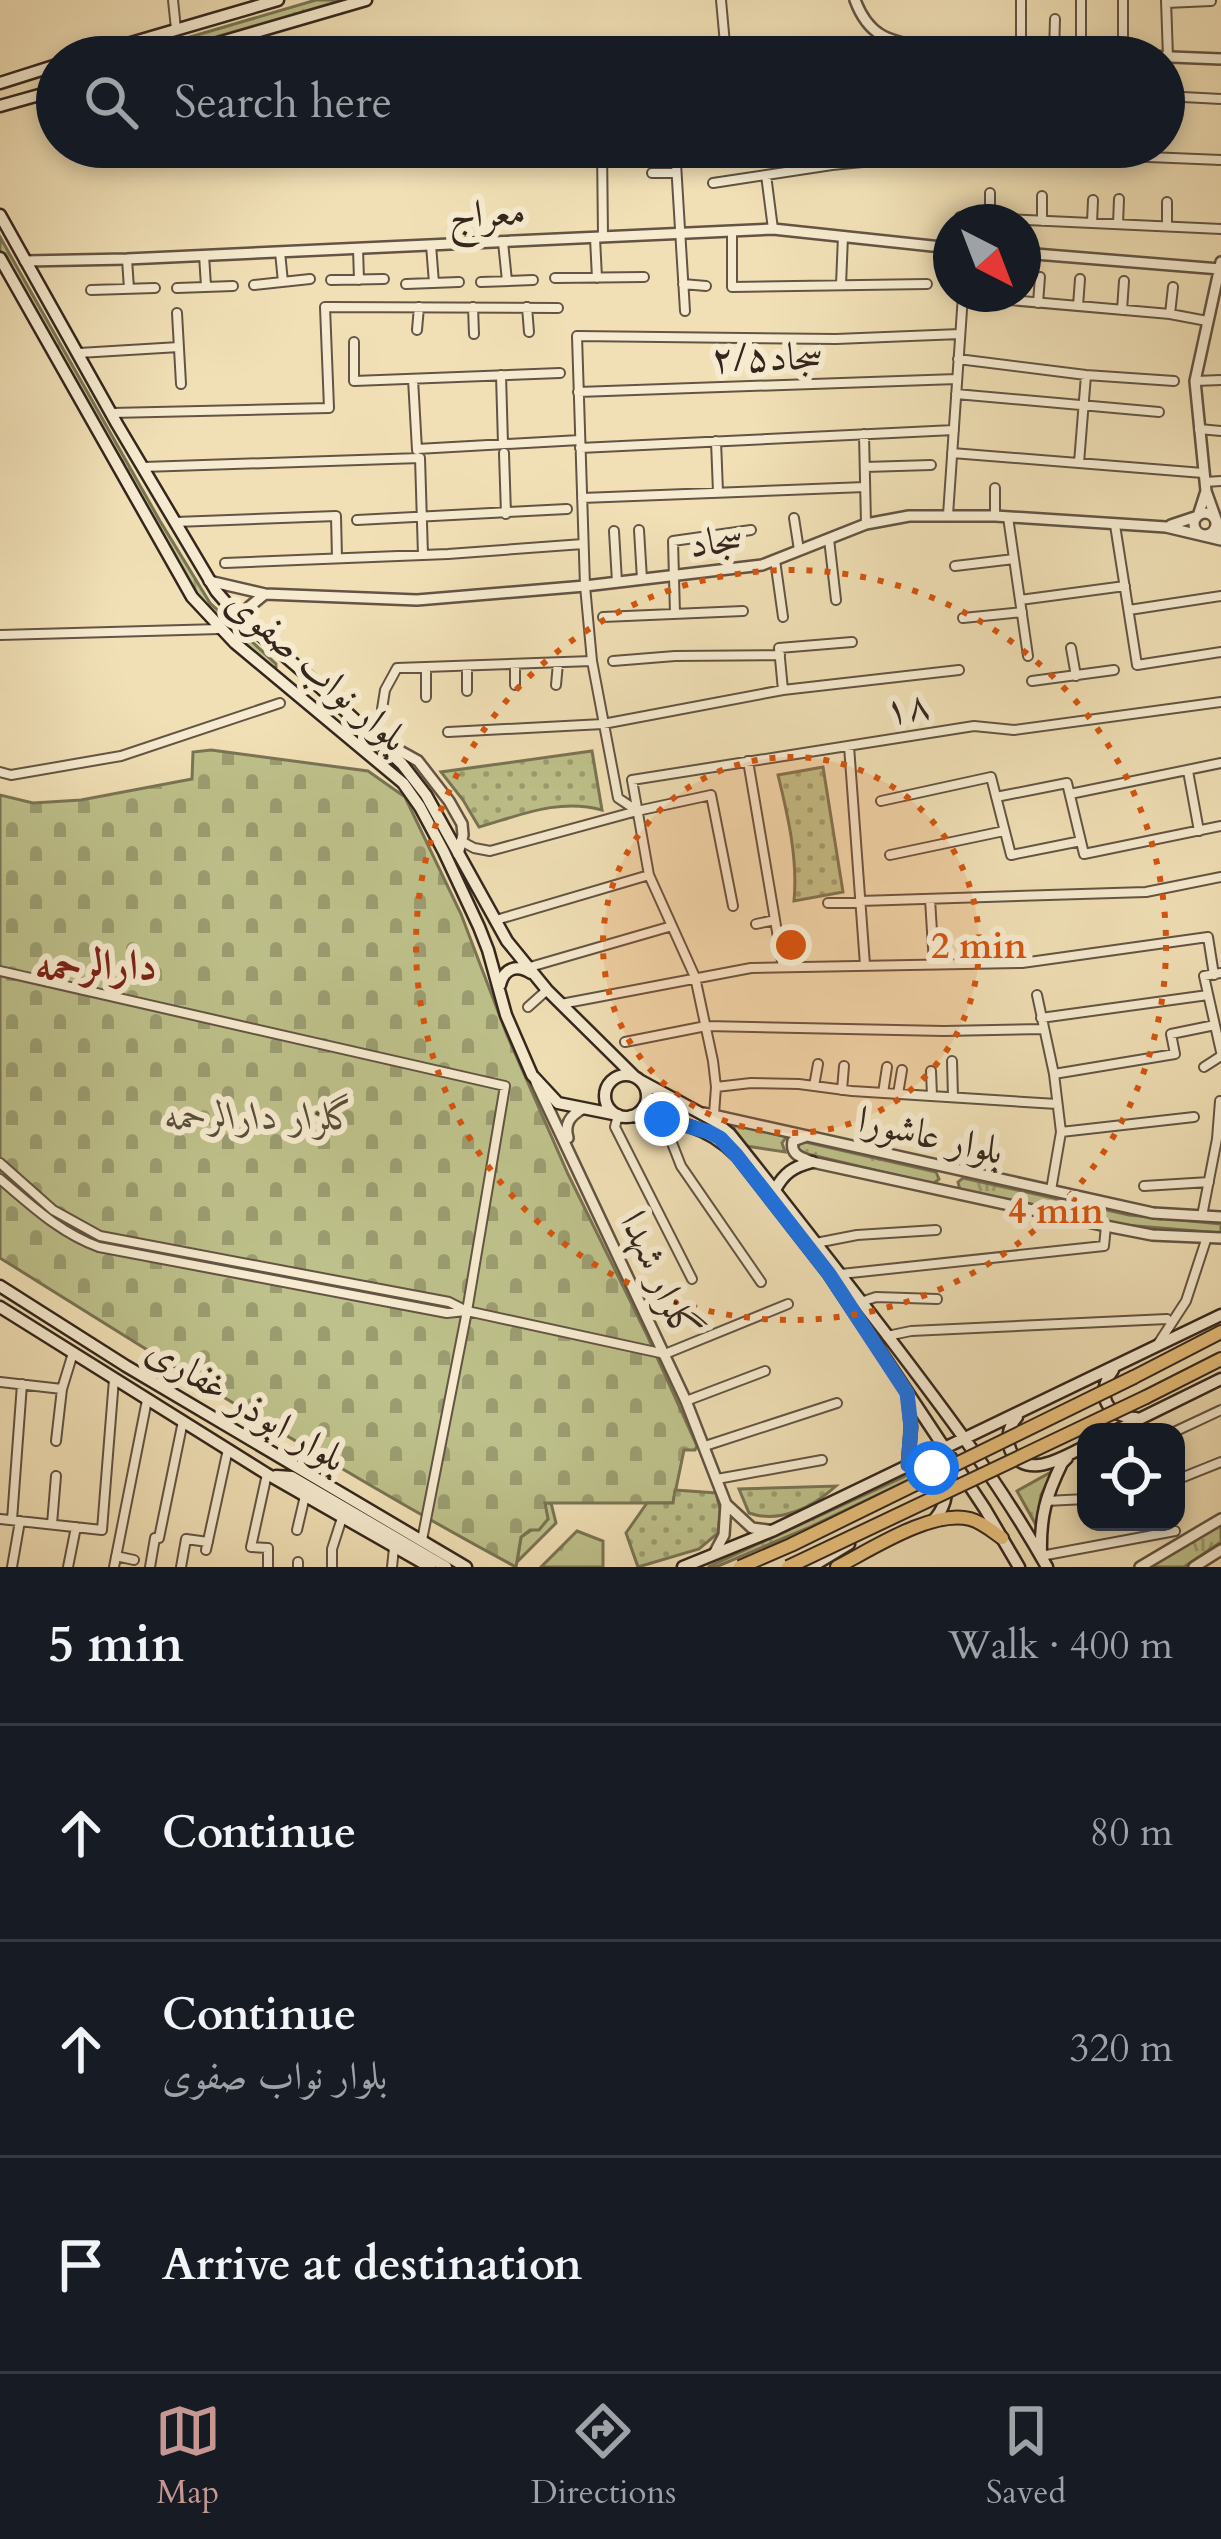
<!DOCTYPE html>
<html lang="en">
<head>
<meta charset="utf-8">
<style>
	body { margin:0; font-family:Cardo,Amiri,serif; background:#20242c; color:#f1f3f6 }
	.controls { position:absolute; right:36px; bottom:36px; display:grid; overflow:hidden; border-radius:24px; box-shadow:0 6px 18px #0003 }
	.controls button { width:108px; height:108px; display:grid; place-items:center; padding:0; border:0; border-bottom:3px solid #363941; background:#171b24; color:#f1f3f6; font:60px sans-serif }
	.compass { position:absolute; left:933px; top:204px; width:108px; height:108px; border-radius:50%; background:#171b24; box-shadow:0 6px 18px #0003; rotate:138deg }
	.stop { position:absolute; width:36px; height:36px; margin:-27px; border:9px solid #1a73e8; border-radius:50%; background:#fff }
	.stop.end { background:#1a73e8; border-color:#fff; box-shadow:0 3px 12px #0008 }
	.list { margin:0; padding:0; list-style:none }
	h2 { display:flex; justify-content:space-between; align-items:center; height:156px; margin:0; padding:0 48px; font-size:51px }
	h2 small { font-size:39px; font-weight:400; color:#9ea1a6 }
	.list li { display:grid; grid-template-columns:78px 1fr auto; gap:36px; align-items:center; box-sizing:border-box; height:216px; padding:0 48px; border-top:3px solid #363941 }
	.list b { display:block; font-size:45px; white-space:nowrap }
	.list p { margin:0; font-size:39px; white-space:nowrap; color:#9ea1a6 }
	.list em { font-size:39px; font-style:normal; color:#9ea1a6 }
	.icon { flex:none; width:66px; height:66px; fill:none; stroke:currentColor; stroke-width:2; stroke-linecap:round; stroke-linejoin:round }
	.map { position:relative; flex:none; width:1221px; height:1567px; overflow:hidden }
	.search { position:absolute; background:#171b24; box-shadow:0 6px 18px #0003; left:36px; right:36px; top:36px; height:132px; display:flex; align-items:center; gap:30px; box-sizing:border-box; padding:0 42px; border-radius:66px; color:#9ea1a6; font-size:45px }
	.sheet { height:804px; background:#171b24 }
	nav { display:flex; justify-content:space-around; align-items:center; box-sizing:border-box; height:168px; border-top:3px solid #363941; background:#171b24; font-size:33px; color:#9ea1a6 }
	nav a { display:grid; justify-items:center; gap:6px }
	nav .on { color:#c59692 }
	.map>svg:first-child { display:block }
	.grass { fill:url(#grass-tufts); stroke:#797454; stroke-width:3 }
	.cemetery { fill:url(#cemetery-stones); stroke:#797454; stroke-width:3 }
	.park { fill:url(#park-dots); stroke:#797454; stroke-width:3 }
	.lines { fill:none; stroke-linecap:round; stroke-linejoin:round }
	.minor-casing { stroke:#635443; stroke-width:12 }
	.tertiary-casing { stroke:#635443; stroke-width:14 }
	.secondary-casing { stroke:#34261d; stroke-width:15 }
	.trunk-casing { stroke:#34261d; stroke-width:16 }
	.minor { stroke:#f6ebd0; stroke-width:8 }
	.tertiary { stroke:#f6ebd0; stroke-width:9 }
	.secondary { stroke:#f6ebd0; stroke-width:10 }
	.trunk { stroke:#e8c07b; stroke-width:12 }
	.trunk-bridge-casing { stroke:#34261d; stroke-width:16; stroke-linecap:butt }
	.trunk-bridge { stroke:#e8c07b; stroke-width:12 }
	.route { stroke:#1a73e8; stroke-width:15 }
	.ring { fill:none; stroke:#d6540e; stroke-width:6; stroke-dasharray:6 12 }
	.labels { text-anchor:middle; stroke-width:12; stroke-linejoin:round; paint-order:stroke }
	.street-label { font-size:39px; fill:#34261d; stroke:#f6ebd0 }
	.park-label { font-size:39px; font-style:italic; fill:#564d38; stroke:#f6ebd0 }
	.neighbourhood-label { font-size:42px; font-weight:bold; fill:#7a1f14; stroke:#f6ebd0 }
	.centre { fill:#d6540e; stroke:#f6ebd0; stroke-width:6 }
	.ring-label { font-size:36px; text-anchor:middle; font-weight:bold; fill:#d6540e; stroke:#f6ebd0; stroke-width:12; stroke-linejoin:round; paint-order:stroke }
</style>
</head>
<body>
<div class="map">
<svg width="1221" height="1567" viewBox="0 0 1221 1567">
	<defs>
		<pattern id="grass-tufts" width="24" height="20" patternUnits="userSpaceOnUse" patternTransform="scale(3)"><rect width="24" height="20" fill="#bec18b"/><path d="M3 7l-1-3M5 7V3M7 7l1-3M15 17l-1-3M17 17v-4M19 17l1-3" fill="none" stroke="#9b9d71"/></pattern>
		<pattern id="cemetery-stones" width="16" height="16" patternUnits="userSpaceOnUse" patternTransform="scale(3)"><rect width="16" height="16" fill="#bec18b"/><path d="M2 7V4a2 2 0 0 1 4 0v3zM10 15v-3a2 2 0 0 1 4 0v3z" fill="#9b9d71"/></pattern>
		<pattern id="park-dots" width="8" height="8" patternUnits="userSpaceOnUse" patternTransform="scale(3)"><rect width="8" height="8" fill="#bec18b"/><path d="M2 2h.1M6 6h.1" fill="none" stroke="#9b9d71" stroke-width="1.8" stroke-linecap="round"/></pattern>
	</defs>
	<rect width="100%" height="100%" fill="#f1e0b6"/>
	<filter id="stains"><feTurbulence type="fractalNoise" baseFrequency=".00167" numOctaves="4"/><feColorMatrix values="0 0 0 0 .2 0 0 0 0 .09 0 0 0 0 .02 0 0 0 .5 -.17"/></filter>
	<radialGradient id="worn" r=".72"><stop offset=".6" stop-color="#630" stop-opacity="0"/><stop offset="1" stop-color="#630" stop-opacity=".3"/></radialGradient>
	<path class="grass" d="M316,0H343L148,57H122Z
		M0,237L160,521L210,603L276,664V667L273,668L229,631L196,597L0,252Z
		M734,1124L787,1136L782,1143L785,1152L746,1146L734,1134Z
		M801,1141L936,1172L939,1179L933,1184L799,1152L798,1144Z
		M963,1178L1129,1215L1221,1224V1233L1125,1225L977,1195L960,1190L958,1182Z
		M1053,1471L1041,1495L1036,1525L1017,1491Z
		M910,1474L919,1475L808,1528L716,1567H708Z
		M544,1503H551L556,1523L517,1562L521,1537L548,1519Z
		M1221,1524V1542L1184,1567H1148Z
		M577,1531L603,1541V1567H541Z"/>
	<path class="cemetery" d="M211,750L368,771L405,797L461,914L507,1035L568,1174L646,1333L697,1446L695,1450H684L673,1503H545L548,1519L539,1530H530L521,1537L516,1567C339,1472 170,1364 0,1258V795L33,803L81,800L192,779L193,752Z"/>
	<path class="park" d="M592,751L602,810C559,798 521,815 479,827L463,800L441,772Z
		M823,767L843,892L794,901C798,859 788,816 778,775Z
		M836,1486C813,1507 780,1524 749,1513L739,1489Z
		M675,1490L716,1493L720,1510L718,1533L699,1549L638,1567L626,1533L647,1503H673Z"/>
	<g class="lines">
		<defs>
			<path id="minor" d="M173,0L176,29
				M1123,0V55
				M1166,0L1168,57
				M1166,3L1211,1
				M1021,50V0
				M1054,52L1055,19
				M1081,53V0
				M513,54H572L725,44L721,0
				M876,57L916,48
				M1164,96L1221,99
				M602,147L603,237
				M651,147H664
				M675,147L685,311
				M829,147L832,165
				M954,149L1221,160
				M541,158H602
				M652,173H676
				M766,175L773,229
				M713,183L832,165L954,153V147
				M960,217L1221,229
				M990,219V193
				M1042,221V196
				M1092,223L1093,200
				M1118,224L1119,199
				M1167,226V202
				M732,231V287L927,284
				M595,238L597,278
				M503,242L507,281
				M431,245L434,283
				M358,248L359,280
				M280,252L283,282
				M204,255L206,286
				M127,259L129,289
				M555,278L644,277
				M331,280L384,279
				M481,282L533,280
				M406,284L459,282
				M683,284L706,286
				M254,285L310,279
				M841,285L843,236
				M177,288L233,286
				M91,290L155,288
				M963,296L1170,314L1207,321
				M1038,303L1040,277
				M1078,306L1080,279
				M473,307L474,334
				M527,307L529,332
				M1122,310L1124,281
				M177,313L181,384
				M1170,314L1173,287
				M417,330L419,307
				M354,342V381L560,373
				M79,353L179,347
				M958,359L1086,375L1174,381
				M501,375L503,444
				M413,379L417,450
				M1195,381L1221,380
				M578,392L957,379
				M956,394L1159,412
				M111,413L329,408L325,307L558,308
				M1199,429L1221,431
				M864,434L866,524
				M716,441L718,492
				M580,448L954,430
				M417,449L580,440
				M504,453L506,514
				M952,453L1203,473
				M1079,463L1086,375
				M143,467L420,458L423,555
				M865,467L931,465
				M1205,482L1221,481
				M582,498L865,487
				M948,515L963,295
				M995,516V488
				M1008,517L1028,656
				M794,518L799,550
				M357,520L567,509
				M175,522L336,516L337,558
				M1115,525L1137,665L1221,652
				M639,530L642,579
				M614,531L617,582
				M829,539L836,600
				M775,560L783,617
				M225,563L448,554L583,544
				M955,566L1014,559
				M1020,600L1125,586
				M1129,610L1221,596
				M675,614L673,541L751,530
				M603,617L743,611
				M963,618L1022,612
				M0,635L220,629
				M1071,648L1076,676
				M613,661L675,656L780,655
				M515,664V685
				M426,667V697
				M1032,681L1114,670
				M556,685L558,663
				M783,690L779,648L852,642
				M467,691V666
				M382,709L385,690L397,668L592,661
				M448,732L603,724L783,690L959,670
				M849,746L865,965
				M748,761L783,967
				M1188,771L1199,831
				M0,772L11,775L121,756L280,703
				M1070,794L1221,763
				M996,797L1067,783L1084,854L1221,826
				M881,801L991,777L1011,855L1081,841
				M636,810L618,798L592,661L585,586L577,336L836,339L960,334
				M461,841L474,848L490,851L637,811L711,795L733,906
				M890,855L1004,831
				M930,899L934,964
				M860,901L1146,892L1221,877
				M828,903H860
				M496,920L649,875
				M756,924L775,920
				M530,967L672,926
				M0,971L505,1086L467,1311L422,1540
				M1221,973L1204,976L1221,1052
				M1037,995L1054,1074L1061,1132L1051,1190
				M561,1004L751,968L1022,963L1208,937L1214,975
				M528,1007L547,990
				M1041,1018L1208,995
				M625,1042L706,1026L944,1031L1044,1029
				M952,1061L953,1097
				M1204,1067L1221,1056
				M931,1071L932,1096
				M1054,1074L1175,1054L1171,1034L1215,1025
				M814,1086L818,1064
				M716,1087L751,1083L799,1084L852,1091L1057,1104
				M842,1090L844,1066
				M883,1093L887,1067
				M898,1094L902,1070
				M714,1114L716,1087L713,1061L695,977L649,875L632,780L974,726L1014,730L1221,702
				M618,1115L615,1127L692,1279
				M663,1120L681,1166L761,1282
				M1061,1132L1194,1117
				M0,1163L53,1210L100,1236L449,1302L467,1311L665,1354L788,1304
				M0,1179C31,1205 60,1233 99,1247L447,1313L465,1311
				M1144,1186L1209,1182
				M1202,1216L1217,1139L1220,1101
				M816,1243L857,1235L936,1230
				M841,1274L1104,1246L1106,1226
				M861,1302L876,1297L937,1299
				M887,1336L911,1331L1167,1319
				M1158,1344L1186,1301L1207,1237
				M0,1382L62,1389
				M686,1401L765,1371
				M1174,1432L1221,1410
				M56,1441L62,1389L73,1353
				M705,1446L837,1403
				M267,1474L251,1547L268,1548V1567
				M717,1479L822,1460
				M1176,1480L1221,1462
				M1046,1501L1086,1499
				M0,1519L102,1530L114,1379
				M12,1520L22,1384
				M52,1524L56,1476
				M297,1530L305,1496
				M206,1550L228,1449
				M116,1556L134,1560
				M1041,1556L1175,1531
				M12,1567L20,1521
				M68,1567L76,1527
				M114,1567L147,1400
				M150,1567L155,1538H159L183,1421
				M181,1567L186,1539L208,1542
				M298,1567V1562
				M332,1567V1549L342,1518
				M392,1567L394,1548"/>
			<path id="tertiary" d="M855,0C868,35 887,41 922,47L1221,59
				M1023,253L1220,269
				M25,261L127,259L773,229L951,248
				M1221,262L1195,381L1206,491L1221,533
				M1194 524a11 11 0 1 1 22 0a11 11 0 1 1-22 0Z
				M1171,525L1198,516L1206,491
				M209,581L265,594L417,600L585,586L762,565L866,524L909,516H995L1166,527L1221,540
				M243,621L249,607L265,594
				M380,740L418,761L449,801L462,824L463,835L458,854
				M536,1082L686,1401L726,1504
				M704,1113L1153,1213L1221,1217
				M804,1137L793,1141C790,1155 801,1157 812,1162L1106,1226L1152,1235L1221,1238
				M568,1138C564,1124 570,1116 582,1109
				M715,1552L724,1535L726,1504L752,1528L768,1530
				M1140,1567L1221,1519
				M1194,1567L1221,1550"/>
			<path id="secondary" d="M83,57L278,0
				M170,57L366,0
				M0,83L57,65
				M0,106L57,90
				M0,215L117,424L216,591L235,613L308,676L402,764L426,795L507,941L547,990L635,1077
				M0,258L192,597L235,643L403,783L420,807L444,852L479,927L488,950L506,1015L532,1075L558,1103L618,1115
				M500,985C504,968 517,964 531,973
				M605 1096a21 21 0 1 1 42 0a21 21 0 1 1-42 0Z
				M641,1081L713,1120L730,1134C782,1199 833,1265 884,1331C942,1407 1000,1483 1047,1567
				M631,1116C673,1120 707,1125 737,1156L829,1274L985,1509L1019,1567
				M775,1190C784,1173 793,1167 812,1162
				M0,1286L126,1366L466,1567
				M0,1307L267,1474L430,1567
				M1113,1370C1095,1394 1106,1417 1136,1418
				M908,1396L911,1427L908,1465
				M1017,1417C999,1437 1010,1469 1039,1465C1055,1463 1071,1453 1086,1446
				M1113,1432L1221,1379
				M911,1465C948,1464 956,1496 933,1521
				M276,1476L292,1477L446,1567
				M1041,1553C1040,1516 1046,1496 1062,1463L1067,1458
				M683,1567L774,1530L1221,1315
				M811,1567L849,1544"/>
			<path id="trunk" d="M1134,1377L1221,1332
				M1146,1397L1221,1359
				M837,1567C870,1550 932,1509 970,1519C982,1522 992,1531 1002,1538"/>
		</defs>
		<use href="#minor" class="minor-casing"/>
		<use href="#tertiary" class="tertiary-casing"/>
		<use href="#secondary" class="secondary-casing"/>
		<use href="#trunk" class="trunk-casing"/>
		<use href="#minor" class="minor"/>
		<use href="#tertiary" class="tertiary"/>
		<use href="#secondary" class="secondary"/>
		<use href="#trunk" class="trunk"/>
		<defs>
			<path id="trunk-bridge" d="M740,1567L791,1545L1134,1377
				M788,1567L1146,1397"/>
		</defs>
		<use href="#trunk-bridge" class="trunk-bridge-casing"/>
		<use href="#trunk-bridge" class="trunk-bridge"/>
	</g>
	<g class="lines">
		<path class="route" d="M662,1119L709,1132L720,1138L737,1156L829,1274L907,1393L911,1427L908,1465H923L932,1468"/>
	</g>
	<circle cx="791" cy="945" r="188" fill="#d6540e" fill-opacity=".12"/>
	<g class="ring">
		<circle cx="791" cy="945" r="188"/>
		<circle cx="791" cy="945" r="375"/>
	</g>
	<g class="labels">
		<g class="street-label">
			<text transform="translate(487 212) rotate(-3)" y="14">معراج</text>
			<text transform="translate(767 356) rotate(-1)" y="14">۲/۵سجاد</text>
			<text transform="translate(716 540) rotate(-7)" y="14">سجاد</text>
			<text transform="translate(318 669) rotate(41)" y="14">بلوار نواب صفوی</text>
			<text transform="translate(907 706) rotate(-9)" y="14">۱۸</text>
			<text transform="translate(931 1134) rotate(13)" y="14">بلوار عاشورا</text>
			<text transform="translate(661 1275) rotate(65)" y="14">گلزار شهدا</text>
			<text transform="translate(247 1403) rotate(31)" y="14">بلوار ابوذر غفاری</text>
		</g>
		<g class="park-label">
			<text x="261" y="1129">گلزار دارالرحمه</text>
		</g>
		<g class="neighbourhood-label">
			<text x="96" y="979">دارالرحمه</text>
		</g>
	</g>
	<circle cx="791" cy="945" r="18" class="centre"/>
	<g class="ring-label">
		<text x="979" y="958">2 min</text>
		<text x="1056" y="1223">4 min</text>
	</g>
	<rect width="100%" height="100%" filter="url(#stains)"/>
	<rect width="100%" height="100%" fill="url(#worn)"/>
</svg>
<div class="controls">
<button><svg class="icon" aria-label="locate" viewBox="0 0 24 24"><circle cx="12" cy="12" r="6"/><path d="M12 2v4M12 18v4M2 12h4M18 12h4"/></svg></button>
</div>
<svg class="compass" viewBox="-18 -18 36 36"><path d="M0-13l5 13h-10z" fill="#e53935"/><path d="M0 13l5-13h-10z" fill="#9ea1a6"/></svg>
<div class="stop" style="left:932px;top:1468px"></div>
<div class="stop end" style="left:662px;top:1119px"></div>
<div class="search"><svg class="icon" aria-label="search" viewBox="0 0 24 24"><circle cx="10" cy="10" r="6"/><path d="M15 15l6 6"/></svg>Search here</div>
</div>
<section class="sheet">
<h2>5 min<small>Walk · 400 m</small></h2>
<ul class="list">
<li><svg class="icon" aria-label="ahead" viewBox="0 0 24 24"><path d="M12 20V5M6 11l6-6 6 6"/></svg><div><b>Continue</b></div><em>80 m</em></li>
<li><svg class="icon" aria-label="ahead" viewBox="0 0 24 24"><path d="M12 20V5M6 11l6-6 6 6"/></svg><div><b>Continue</b><p>بلوار نواب صفوی</p></div><em>320 m</em></li>
<li><svg class="icon" aria-label="arrive" viewBox="0 0 24 24"><path d="M6 21V4h12l-3 4 3 4H6"/></svg><div><b>Arrive at destination</b></div></li>
</ul>
</section>
<nav>
<a class="on"><svg class="icon" aria-label="map" viewBox="0 0 24 24"><path d="M3 6l6-2 6 2 6-2v14l-6 2-6-2-6 2zM9 4v14M15 6v14"/></svg>Map</a>
<a><svg class="icon" aria-label="directions" viewBox="0 0 24 24"><path d="M12 3l9 9-9 9-9-9zM9 14v-3h6M13 9l2 2-2 2"/></svg>Directions</a>
<a><svg class="icon" aria-label="saved" viewBox="0 0 24 24"><path d="M7 4h10v16l-5-4-5 4z"/></svg>Saved</a>
</nav>
</body>
</html>
